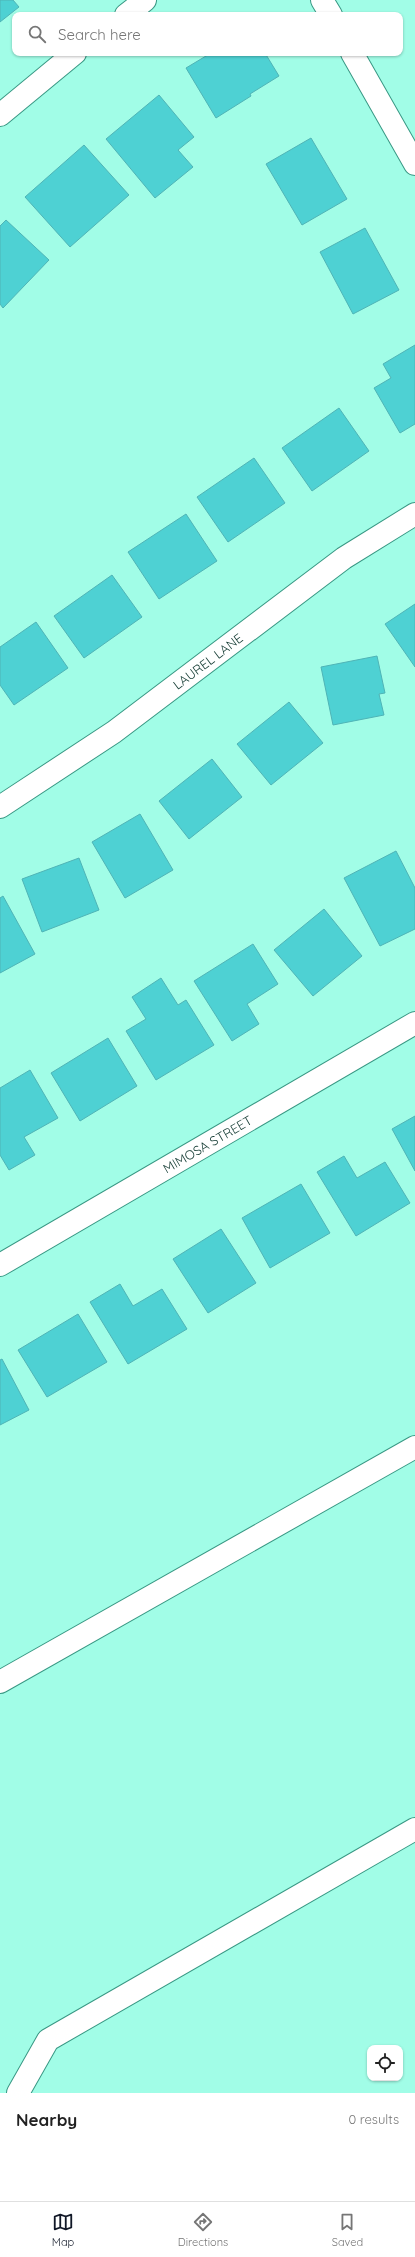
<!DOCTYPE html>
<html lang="en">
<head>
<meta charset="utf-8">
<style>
	body { margin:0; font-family:Quicksand,sans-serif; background:#f6f6f6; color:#222 }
	.controls { position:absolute; right:12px; bottom:12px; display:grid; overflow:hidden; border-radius:8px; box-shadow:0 1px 3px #0004 }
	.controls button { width:36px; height:36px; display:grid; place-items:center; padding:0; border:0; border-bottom:1px solid #e0e0e0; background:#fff; color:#222; font:20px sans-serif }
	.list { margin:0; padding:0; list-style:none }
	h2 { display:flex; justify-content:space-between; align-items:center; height:52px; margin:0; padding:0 16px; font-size:17px }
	h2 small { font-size:13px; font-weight:400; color:#767676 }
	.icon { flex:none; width:22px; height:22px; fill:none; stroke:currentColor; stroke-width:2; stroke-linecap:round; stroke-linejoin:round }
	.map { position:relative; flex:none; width:415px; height:2093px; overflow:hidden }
	.search { position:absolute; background:#fff; box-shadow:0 1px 3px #0004; left:12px; right:12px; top:12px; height:44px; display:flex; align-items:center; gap:10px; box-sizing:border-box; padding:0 14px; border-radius:8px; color:#767676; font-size:15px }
	.sheet { height:108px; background:#fff }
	nav { display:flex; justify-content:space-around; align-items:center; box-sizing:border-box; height:56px; border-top:1px solid #e0e0e0; background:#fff; font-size:11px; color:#767676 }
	nav a { display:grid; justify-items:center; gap:2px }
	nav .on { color:#111827 }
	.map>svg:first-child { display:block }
	.building { fill:#4ed1d3; stroke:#4fb4b6 }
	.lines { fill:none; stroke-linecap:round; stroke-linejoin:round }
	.minor-casing { stroke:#399884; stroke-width:24 }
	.minor { stroke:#fff; stroke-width:22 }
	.labels { text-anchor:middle; stroke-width:3; stroke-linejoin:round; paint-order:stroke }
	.street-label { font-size:13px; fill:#143b33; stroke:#fff }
</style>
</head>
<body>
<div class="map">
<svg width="415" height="2093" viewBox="0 0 415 2093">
	<rect width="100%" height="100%" fill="#a1fde7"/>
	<path class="building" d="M0,0H13L19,7L0,22Z
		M211,53H265L279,76L250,94L251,96L216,118L186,68Z
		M159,95L194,137L178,150L193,167L155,198L106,139Z
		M311,138L347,199L302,225L266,164Z
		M84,145L129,195L70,247L25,197Z
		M6,220L49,260L3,308L0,304V226Z
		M365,228L399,290L353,314L320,252Z
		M415,345V424L400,433L374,388L391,378L383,364Z
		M339,408L369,451L312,491L282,448Z
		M254,458L285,503L228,542L197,497Z
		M186,514L217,561L159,599L128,552Z
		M112,575L142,617L84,658L54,616Z
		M415,604V667L385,624Z
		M36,622L68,668L14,705L0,685V647Z
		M377,656L385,693L379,694L384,715L333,725L321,667Z
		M289,702L323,743L271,785L237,744Z
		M212,759L242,797L189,839L159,801Z
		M140,814L173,870L125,898L92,842Z
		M396,851L415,888V929L380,946L344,878Z
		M79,858L99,910L42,932L22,879Z
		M3,896L35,954L0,973V898Z
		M324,909L362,956L313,996L274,950Z
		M253,944L278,984L247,1004L259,1024L232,1041L194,981Z
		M161,978L178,1005L186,1000L214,1045L156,1080L126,1031L146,1019L132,997Z
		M108,1038L137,1086L80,1121L51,1073Z
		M30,1070L58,1118L24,1137L35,1155L9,1170L0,1155V1088Z
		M415,1116V1171L392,1129Z
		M344,1156L357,1178L385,1162L410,1203L356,1236L317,1172Z
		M301,1184L330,1233L270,1268L242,1218Z
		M221,1229L256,1283L208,1313L173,1259Z
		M120,1284L133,1306L162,1289L187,1329L128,1364L90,1302Z
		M78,1314L107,1362L47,1397L18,1350Z
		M2,1359L29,1410L0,1425V1360Z"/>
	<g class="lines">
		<defs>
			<g id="minor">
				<path d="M322,0L331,15"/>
				<path d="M126,15L145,0"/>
				<path d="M352,53L415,164"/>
				<path d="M0,115L75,53"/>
				<path id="s1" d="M0,807L114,732L344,558L415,514"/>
				<path id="s2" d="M0,1265L415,1023"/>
				<path d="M0,1682L415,1447"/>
				<path d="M18,2093L48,2040L415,1829"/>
			</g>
		</defs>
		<use href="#minor" class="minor-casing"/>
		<use href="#minor" class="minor"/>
	</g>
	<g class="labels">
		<g class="street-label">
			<text dy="5" stroke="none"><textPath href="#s1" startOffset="254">LAUREL LANE</textPath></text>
			<text dy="5" stroke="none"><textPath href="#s2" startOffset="240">MIMOSA STREET</textPath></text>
		</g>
	</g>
</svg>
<div class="controls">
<button><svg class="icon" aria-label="locate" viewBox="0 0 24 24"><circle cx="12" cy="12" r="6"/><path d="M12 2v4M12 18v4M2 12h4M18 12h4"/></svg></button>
</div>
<div class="search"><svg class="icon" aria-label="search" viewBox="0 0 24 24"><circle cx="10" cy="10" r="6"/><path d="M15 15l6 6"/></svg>Search here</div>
</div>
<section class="sheet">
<h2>Nearby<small>0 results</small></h2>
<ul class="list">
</ul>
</section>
<nav>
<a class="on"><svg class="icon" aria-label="map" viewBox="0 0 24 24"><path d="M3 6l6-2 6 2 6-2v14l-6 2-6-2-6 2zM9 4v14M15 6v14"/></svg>Map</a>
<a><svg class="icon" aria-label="directions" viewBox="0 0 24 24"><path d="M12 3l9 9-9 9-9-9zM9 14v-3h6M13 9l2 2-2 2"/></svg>Directions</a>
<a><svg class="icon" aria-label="saved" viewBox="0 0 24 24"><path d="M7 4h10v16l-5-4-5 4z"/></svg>Saved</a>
</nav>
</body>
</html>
